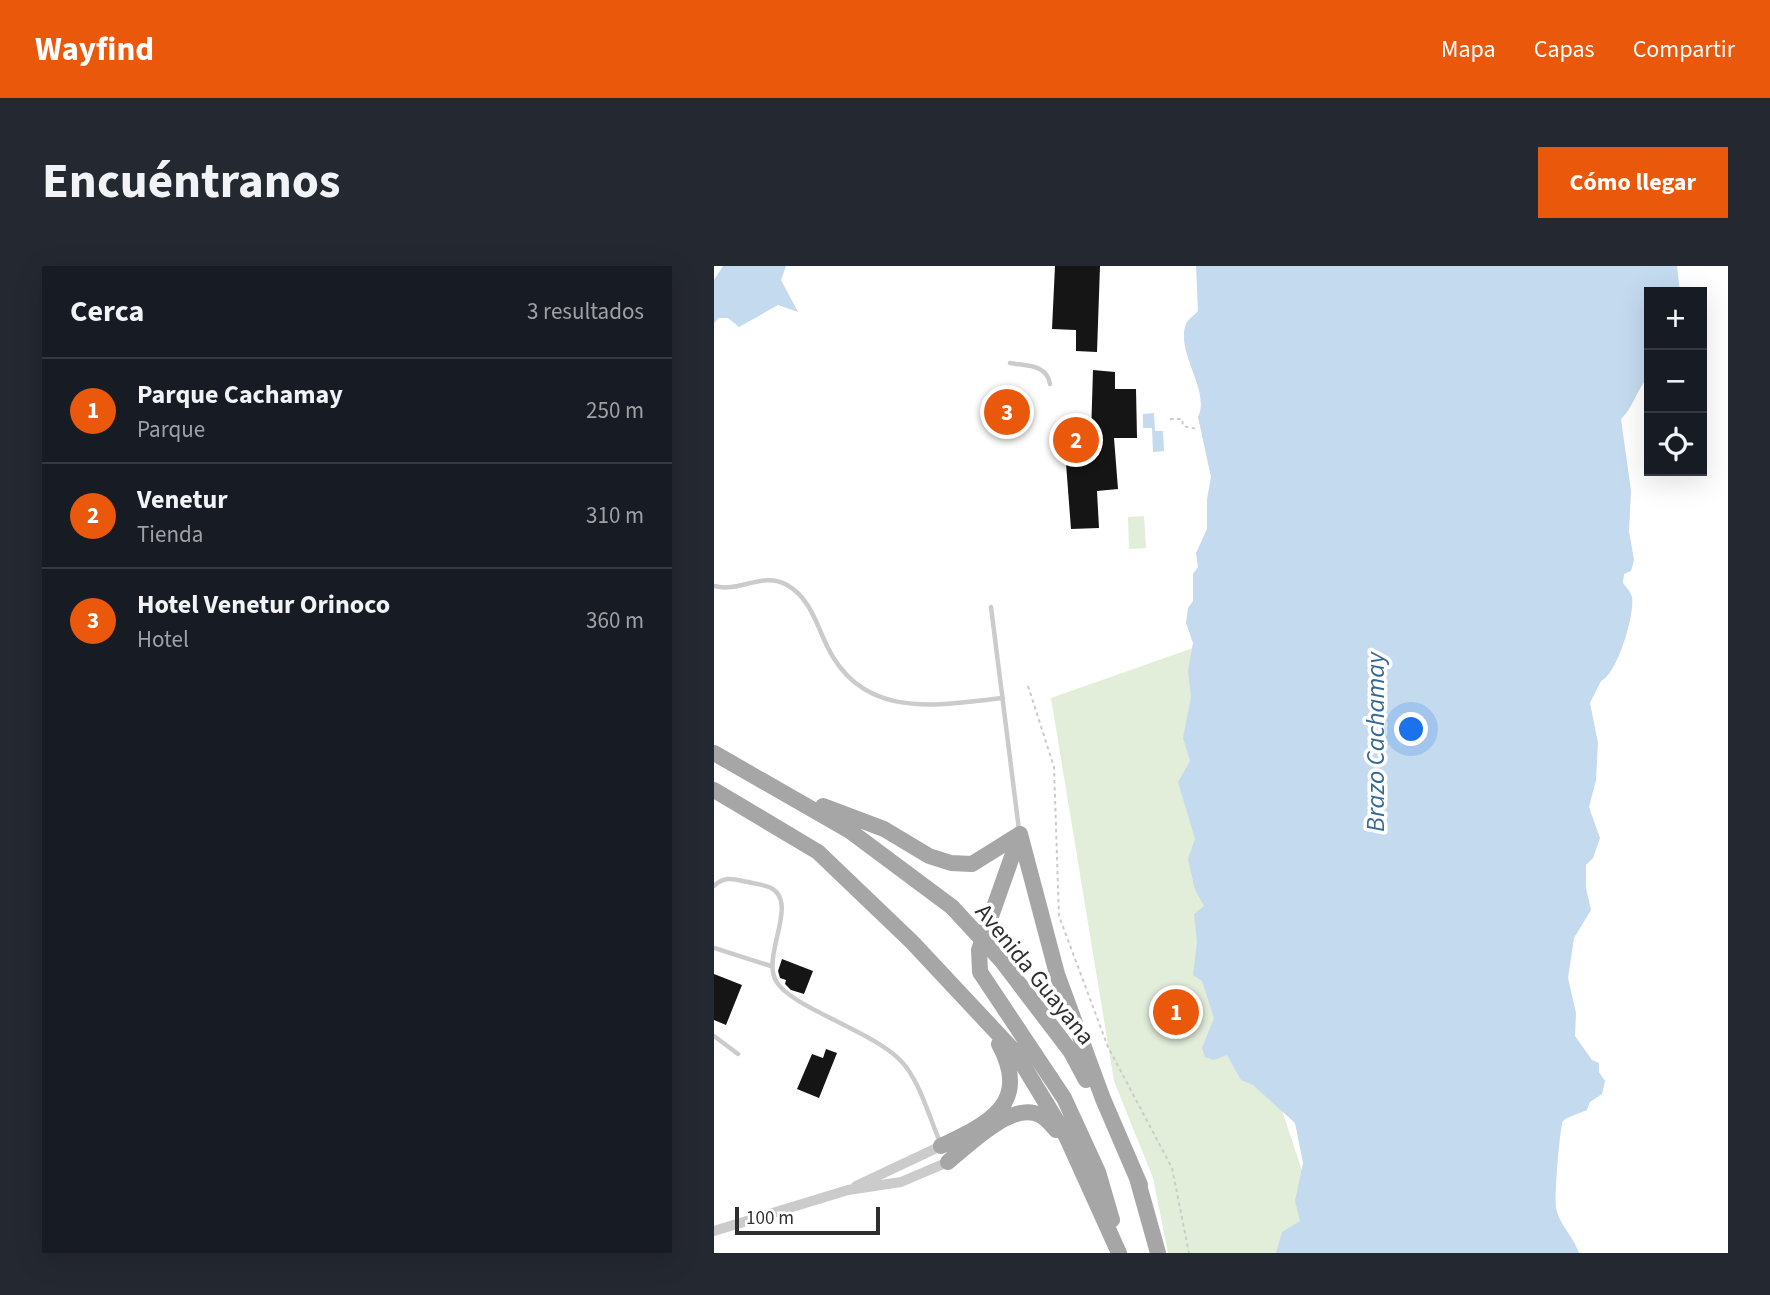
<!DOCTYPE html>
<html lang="es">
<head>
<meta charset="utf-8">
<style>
	body { margin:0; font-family:"Source Sans 3",sans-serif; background:#242831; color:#f1f3f6 }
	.controls { position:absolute; right:21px; top:21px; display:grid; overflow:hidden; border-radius:0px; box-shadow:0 7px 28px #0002 }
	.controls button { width:63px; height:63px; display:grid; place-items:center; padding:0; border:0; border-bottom:2px solid #363941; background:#171b24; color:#f1f3f6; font:35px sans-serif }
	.scale { position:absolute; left:21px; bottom:18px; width:145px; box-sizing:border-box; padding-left:7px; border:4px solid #2e2e2e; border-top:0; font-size:19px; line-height:24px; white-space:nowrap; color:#2e2e2e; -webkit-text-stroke:5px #fff; paint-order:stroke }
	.you { position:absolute; left:698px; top:464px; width:24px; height:24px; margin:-18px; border:5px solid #fff; border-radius:50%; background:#1a73e8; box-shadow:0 0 0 10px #1a73e833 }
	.badge { display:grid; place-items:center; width:46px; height:46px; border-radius:50%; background:#ea580c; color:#fff; font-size:23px; font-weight:700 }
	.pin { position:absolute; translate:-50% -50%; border:4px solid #fff; box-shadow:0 2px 7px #0006 }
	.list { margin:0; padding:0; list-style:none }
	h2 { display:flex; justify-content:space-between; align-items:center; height:91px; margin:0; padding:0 28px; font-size:30px }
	h2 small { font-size:23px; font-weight:400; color:#9ea1a6 }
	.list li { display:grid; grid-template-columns:46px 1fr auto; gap:21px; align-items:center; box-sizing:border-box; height:105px; padding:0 28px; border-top:2px solid #363941 }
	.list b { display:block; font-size:26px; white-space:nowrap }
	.list p { margin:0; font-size:23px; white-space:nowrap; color:#9ea1a6 }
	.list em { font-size:23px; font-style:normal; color:#9ea1a6 }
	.icon { flex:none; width:38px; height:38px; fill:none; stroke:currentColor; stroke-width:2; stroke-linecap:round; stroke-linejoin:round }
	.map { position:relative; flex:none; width:1014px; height:987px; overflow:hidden; border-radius:0px }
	header { display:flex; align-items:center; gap:42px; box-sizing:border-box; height:98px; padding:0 35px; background:#ea580c; color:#fff }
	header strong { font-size:33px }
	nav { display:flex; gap:38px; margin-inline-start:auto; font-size:24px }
	.intro { display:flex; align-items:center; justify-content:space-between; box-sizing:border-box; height:168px; padding:0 42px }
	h1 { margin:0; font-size:49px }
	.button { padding:18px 32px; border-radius:0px; background:#ea580c; color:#fff; font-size:24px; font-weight:700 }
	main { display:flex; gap:42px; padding:0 42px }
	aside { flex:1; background:#171b24; border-radius:0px; box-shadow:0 7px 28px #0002 }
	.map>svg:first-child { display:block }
	.green { fill:#e2edda }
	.water { fill:#c4daee }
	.building { fill:#151515 }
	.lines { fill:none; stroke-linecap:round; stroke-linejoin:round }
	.path { stroke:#cbcbcb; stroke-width:2; stroke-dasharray:3.5 3.5; stroke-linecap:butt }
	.service { stroke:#cbcbcb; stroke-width:4.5 }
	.minor { stroke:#cbcbcb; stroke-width:10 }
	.primary { stroke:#a6a6a6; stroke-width:16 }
	.primary-bridge { stroke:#a6a6a6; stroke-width:16 }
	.labels { text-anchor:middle; stroke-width:7; stroke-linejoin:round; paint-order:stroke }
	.street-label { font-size:24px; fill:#2e2e2e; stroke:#fff }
	.water-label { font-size:26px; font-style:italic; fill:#356897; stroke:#fff }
</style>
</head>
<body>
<header>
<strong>Wayfind</strong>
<nav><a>Mapa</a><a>Capas</a><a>Compartir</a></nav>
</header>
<div class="intro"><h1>Encuéntranos</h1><a class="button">Cómo llegar</a></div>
<main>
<aside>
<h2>Cerca<small>3 resultados</small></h2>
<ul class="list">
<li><span class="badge">1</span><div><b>Parque Cachamay</b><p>Parque</p></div><em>250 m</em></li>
<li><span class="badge">2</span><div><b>Venetur</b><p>Tienda</p></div><em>310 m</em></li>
<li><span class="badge">3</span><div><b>Hotel Venetur Orinoco</b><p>Hotel</p></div><em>360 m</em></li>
</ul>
</aside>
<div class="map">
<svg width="1014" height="987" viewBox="0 0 1014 987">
	<rect width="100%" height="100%" fill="#fff"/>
	<path class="green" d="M430,250L432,282L415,283L414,251Z
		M496,376L513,678L602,947V987H454L439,912L400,815L337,432Z"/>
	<path class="water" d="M9,0H72L67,14L84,46L64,39L25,61L14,52H5L0,57V14Z
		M482,0H963L966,26H935V110C922,124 920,141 907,153L917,225L915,265L920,294L917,305L910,308L909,317C912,321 917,326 918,331C921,349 903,408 887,415L876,437L884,477L882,514L875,541L886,572L879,592L872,599V622L877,644L860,672L854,712L862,747L861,770L878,794L885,797V806L891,815L888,828L876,836L873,844C866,847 853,851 849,855C846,859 840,933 842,941C845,959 859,969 865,987H562L568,966L586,955L581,935L589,897L581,857L539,819L527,814L513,789L500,794L491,791L488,782L500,752L488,715L479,709L483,676L480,648L490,640L481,624L474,593L481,573L464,516L476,495L469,472L477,431L474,405L479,377L472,357L474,342L479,335V308L484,301L482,287L493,263V233L497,211L484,151C497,125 461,86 472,58C473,54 481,49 484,45Z
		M440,147L441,165H449L450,185L439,186L438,162H429V148Z"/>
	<path class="building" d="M341,0H386L383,86L362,85V64L338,63Z
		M379,104L401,106V123H422L423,172H400L404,223L383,225L385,262L357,263L350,171L377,169Z
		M68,693L99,705L90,728L77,724L71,718L72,714L66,712L64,705Z
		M0,708L28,719L12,759L0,754Z
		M112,783L123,787L105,832L83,823L98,788L109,792Z"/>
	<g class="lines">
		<path class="path" d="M456,153H468L469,160L483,163
			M314,420L340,501L345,650L394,781L458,902L475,987"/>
		<path class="service" d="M296,97C312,100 333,98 336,118
			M0,320C26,327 48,305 73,319C96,332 102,357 113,380C149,455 223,439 289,432
			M277,341L305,564
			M0,620C9,611 17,612 29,615C37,617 47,618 55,621C87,635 47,688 62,715C76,741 159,765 187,795C206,815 215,851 226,876
			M0,682L57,700
			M0,770L24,788"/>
		<path class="minor" d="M142,920L227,880
			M0,965L134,924L187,916L234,896"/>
		<path class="primary" d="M0,487L136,565L238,641
			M0,524L104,586L198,676L301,786L352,870L405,987
			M109,540L170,563L215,590L237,597L258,598L306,568
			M306,568L265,684L266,706L350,832L384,906L398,954
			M306,568L343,708L389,833L426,919
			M287,694L357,786L372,814
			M227,880C275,857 317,838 285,778
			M234,896C253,880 294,840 320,847C330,849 336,857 342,864
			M423,912L444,987"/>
		<path class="primary-bridge" d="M238,641L287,694"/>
	</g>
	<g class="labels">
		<g class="street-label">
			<text transform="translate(321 708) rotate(51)" y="8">Avenida Guayana</text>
		</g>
		<g class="water-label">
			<text transform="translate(661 476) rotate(-90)" y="9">Brazo Cachamay</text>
		</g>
	</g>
</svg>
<div class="controls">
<button>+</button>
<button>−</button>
<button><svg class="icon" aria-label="locate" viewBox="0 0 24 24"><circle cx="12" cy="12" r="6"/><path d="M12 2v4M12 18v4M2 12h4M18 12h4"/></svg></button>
</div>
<div class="scale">100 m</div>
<div class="you"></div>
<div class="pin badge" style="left:462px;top:746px">1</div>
<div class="pin badge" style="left:362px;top:174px">2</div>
<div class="pin badge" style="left:293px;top:146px">3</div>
</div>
</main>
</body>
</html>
